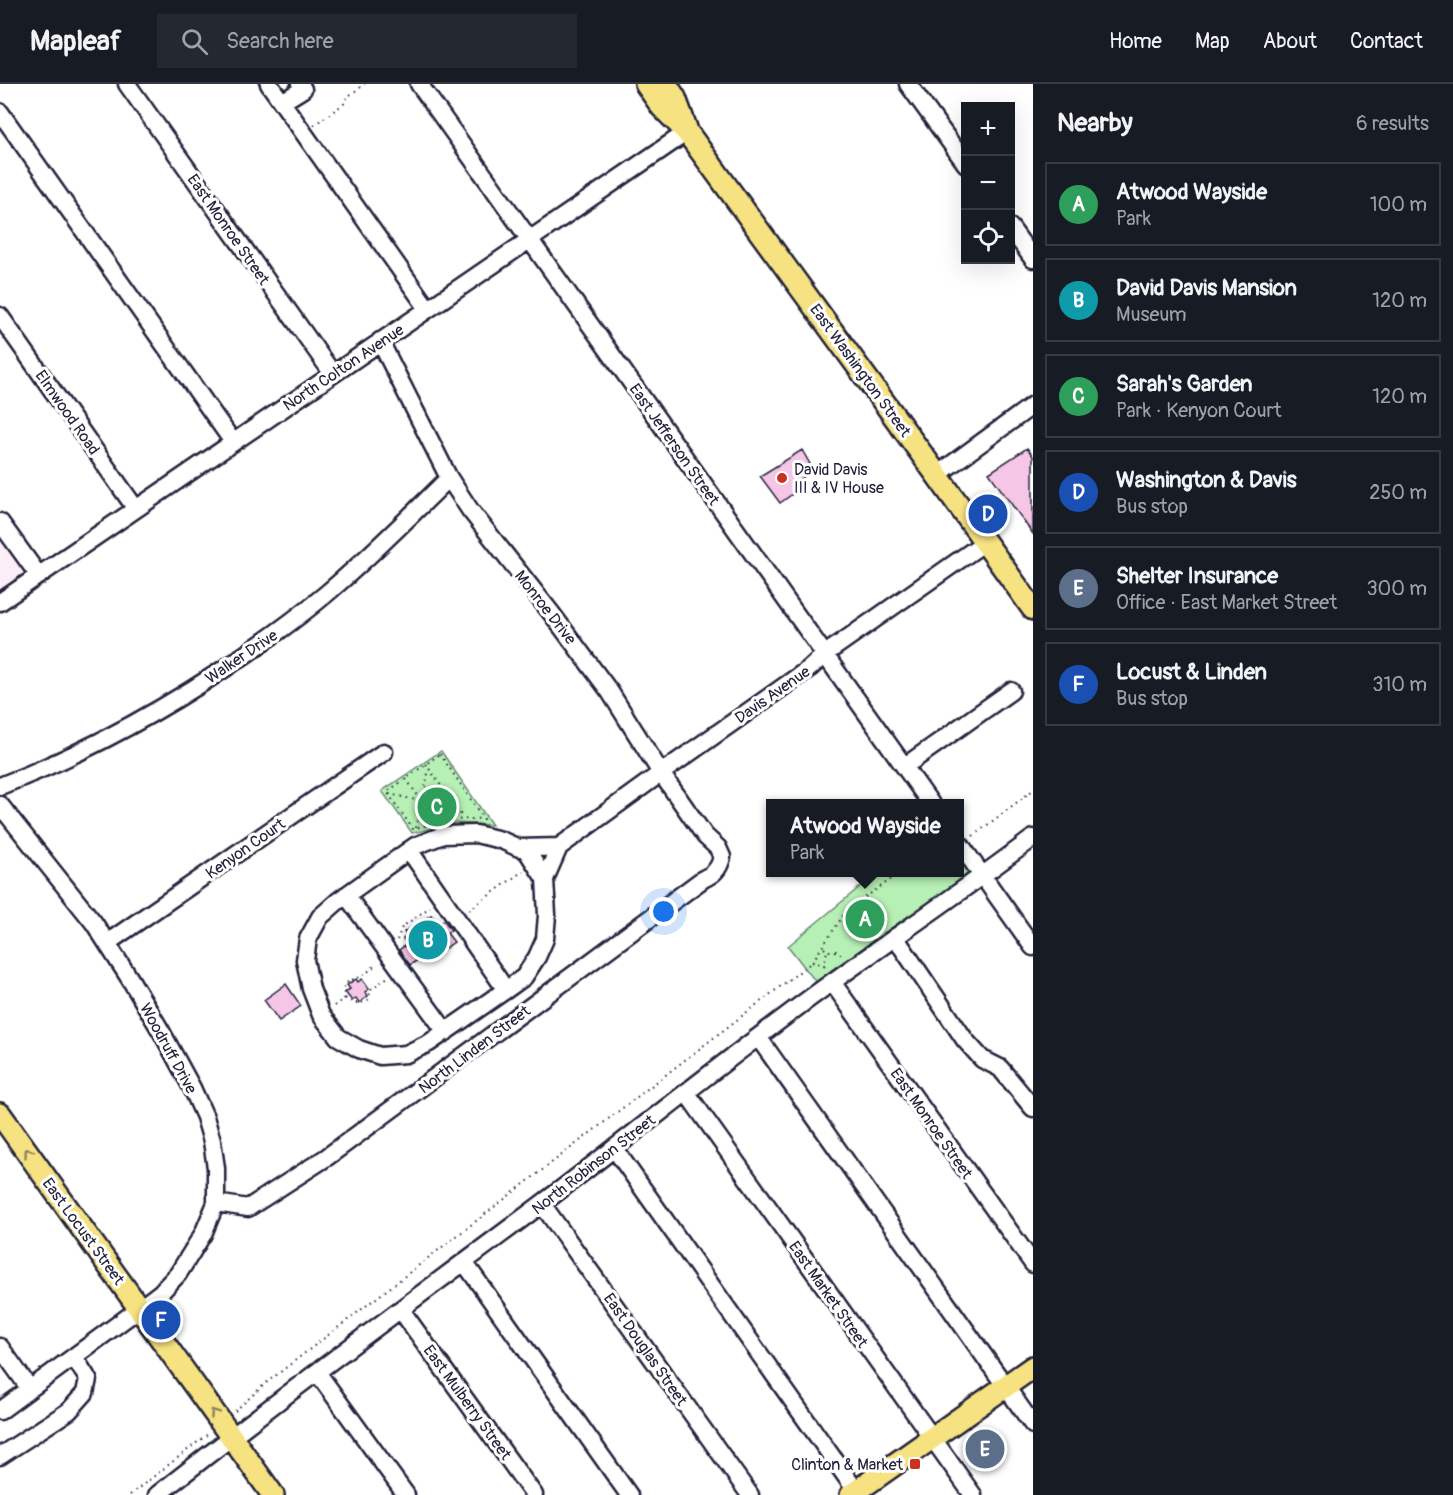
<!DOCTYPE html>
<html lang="en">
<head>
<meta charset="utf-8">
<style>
	body { margin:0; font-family:Pangolin,sans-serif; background:#242831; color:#f1f3f6 }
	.controls { position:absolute; right:18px; top:18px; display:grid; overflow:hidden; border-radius:0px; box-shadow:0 6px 24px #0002 }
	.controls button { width:54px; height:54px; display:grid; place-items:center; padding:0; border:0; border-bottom:2px solid #363941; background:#171b24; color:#f1f3f6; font:30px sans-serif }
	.you { position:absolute; left:664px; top:828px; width:21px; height:21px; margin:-15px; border:4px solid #fff; border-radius:50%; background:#1a73e8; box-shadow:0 0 0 9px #1a73e833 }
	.badge { display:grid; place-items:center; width:39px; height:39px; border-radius:50%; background:#c8321e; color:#fff; font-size:20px; font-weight:700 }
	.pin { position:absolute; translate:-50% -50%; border:3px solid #fff; box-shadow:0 2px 6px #0006 }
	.popup { position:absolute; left:766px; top:715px; width:198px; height:78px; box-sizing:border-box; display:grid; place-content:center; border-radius:0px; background:#171b24; filter:drop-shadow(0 2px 4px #0005); font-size:20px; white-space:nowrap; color:#9ea1a6 }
	.popup b { font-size:22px; color:#f1f3f6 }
	.popup::after { content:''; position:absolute; left:50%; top:100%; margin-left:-12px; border:12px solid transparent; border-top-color:#171b24 }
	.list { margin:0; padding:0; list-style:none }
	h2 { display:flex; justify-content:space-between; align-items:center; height:78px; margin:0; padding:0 24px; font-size:26px }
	h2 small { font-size:20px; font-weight:400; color:#9ea1a6 }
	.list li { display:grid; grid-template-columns:39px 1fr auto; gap:18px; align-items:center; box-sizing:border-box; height:84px; margin:0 12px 12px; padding:0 12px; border:2px solid #363941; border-radius:0px }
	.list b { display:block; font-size:22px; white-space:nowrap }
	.list p { margin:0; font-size:20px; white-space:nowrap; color:#9ea1a6 }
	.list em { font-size:20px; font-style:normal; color:#9ea1a6 }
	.icon { flex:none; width:33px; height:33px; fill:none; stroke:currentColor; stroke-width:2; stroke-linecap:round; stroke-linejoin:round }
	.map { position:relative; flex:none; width:1033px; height:1411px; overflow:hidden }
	header { display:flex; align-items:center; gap:36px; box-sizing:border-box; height:84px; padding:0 30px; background:#171b24; border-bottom:2px solid #363941 }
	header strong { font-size:28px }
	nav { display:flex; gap:33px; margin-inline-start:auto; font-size:21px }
	.search { width:420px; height:54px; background:#242831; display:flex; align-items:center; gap:15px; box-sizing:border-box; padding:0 21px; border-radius:0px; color:#9ea1a6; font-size:22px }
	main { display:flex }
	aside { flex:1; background:#171b24 }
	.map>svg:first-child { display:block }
	.built { fill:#fceef8 }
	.green { fill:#b6f0b4; stroke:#6c8978; stroke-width:1.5 }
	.building { fill:#f6c6e7; stroke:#22223b; stroke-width:1.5 }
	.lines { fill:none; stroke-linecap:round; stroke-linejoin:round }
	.minor-casing { stroke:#22223b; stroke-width:21 }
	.major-casing { stroke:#22223b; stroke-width:26 }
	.path { stroke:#22223b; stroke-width:2; stroke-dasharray:1.5 4.5; stroke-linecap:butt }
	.minor { stroke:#fff; stroke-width:16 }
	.major { stroke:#f7e281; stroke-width:21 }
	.oneway { stroke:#8c825e }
	.poi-dot { fill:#c8321e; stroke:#fff; stroke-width:2 }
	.labels { text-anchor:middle; stroke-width:6; stroke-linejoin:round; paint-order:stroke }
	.street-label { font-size:16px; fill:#22223b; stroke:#fff }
	.poi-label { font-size:16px; fill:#22223b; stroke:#fff; text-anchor:start }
</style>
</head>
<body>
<header>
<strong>Mapleaf</strong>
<div class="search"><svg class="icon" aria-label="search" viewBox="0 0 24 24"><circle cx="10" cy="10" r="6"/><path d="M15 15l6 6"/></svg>Search here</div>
<nav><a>Home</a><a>Map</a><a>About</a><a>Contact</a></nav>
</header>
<main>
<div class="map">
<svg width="1033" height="1411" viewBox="0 0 1033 1411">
	<rect width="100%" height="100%" fill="#fff"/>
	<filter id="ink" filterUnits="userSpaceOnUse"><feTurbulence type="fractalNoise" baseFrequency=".0167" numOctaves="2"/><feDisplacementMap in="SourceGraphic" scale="12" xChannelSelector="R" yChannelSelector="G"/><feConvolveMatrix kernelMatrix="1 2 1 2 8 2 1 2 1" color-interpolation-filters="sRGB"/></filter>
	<g filter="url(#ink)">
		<path class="built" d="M0,447L28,486L0,505Z"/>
		<path class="green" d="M441,667L492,741L456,739L412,749L382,707Z
			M960,775L967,787L965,794L819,902L788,862L877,789L960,788Z"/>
		<path class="building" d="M1027,364L1033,372V450L989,389Z
			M802,366L810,380L800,387L804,393L800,396L801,397L795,401L798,406L780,419L760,392Z
			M431,831L438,841L444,836L451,846L447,849L454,858L427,877L424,872L410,881L399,866L407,860L403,855L407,852L404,848Z
			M356,895L358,898L362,895L369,905L365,908L368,912L359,919L356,914L352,917L345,908L350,905L347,901Z
			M286,900L301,922L279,937L264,916Z
			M984,1348L992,1360L995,1358L1004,1370L993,1377L991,1374L981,1381L965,1358L977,1350L978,1352Z"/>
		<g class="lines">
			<defs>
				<path id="minor" d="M127,0L333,290
					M269,0L428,225
					M419,0L931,720
					M908,0L966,80
					M282,18L303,5L300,0
					M0,28L233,358
					M1010,143L1033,175
					M0,232L136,425
					M937,391L1033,321
					M0,438L39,492
					M0,518L687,48
					M905,682L1011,607
					M0,702C89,668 171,622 249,568C275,550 301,531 326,510C369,474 408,434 449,394
					M0,721L94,839L130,895L161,947L192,1004L205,1033L212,1057L216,1084V1119L203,1150L178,1190L161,1208L140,1224L0,1327
					M960,760L1033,863
					M559,763L519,764L501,756L476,750L443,751L415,762L338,817L320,833L308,855L305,876L311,905L321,931L338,953L359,965L380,972L406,970L429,959L510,903L524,893L537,873L545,855L547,831L545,795L559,763L661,689L810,584L825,570L985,458
					M525,764L545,795
					M409,766L506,906
					M346,811L446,948
					M895,853L965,956L982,975L1000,984L1033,1024
					M107,859L384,668
					M832,898L1033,1180
					M758,953L1033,1341
					M686,1008L973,1411
					M614,1064L859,1411
					M216,1119L248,1124L327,1073L703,795C714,790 719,785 722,773L718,764L705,752L661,689L610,608L552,530L470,426L449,394L380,257
					M542,1120L750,1411
					M464,1178L629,1411
					M401,1226L534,1411
					M0,1263L30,1305
					M317,1288L406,1411
					M0,1372L69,1327L85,1309L88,1295L74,1273
					M157,1411C282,1312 411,1218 539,1122C637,1048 732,970 832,898C899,850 967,804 1033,754"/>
				<path id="major" d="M646,0L662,23L687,48L937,391L1033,525
					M666,0L675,14L686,44
					M0,1030L273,1411
					M851,1411L1033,1283"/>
			</defs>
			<use href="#minor" class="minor-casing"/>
			<use href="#major" class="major-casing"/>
			<path class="path" d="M314,41L345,19L347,13L365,0
				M440,670L484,735C459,734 438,738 413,745L387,708Z
				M426,680L463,734
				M406,695L437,738
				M389,710L457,725
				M416,744L429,685
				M973,752L1033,706
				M469,826L523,787
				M397,856L402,843L430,823
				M824,864L827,867H836L842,871
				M812,878L827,882L828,884
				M824,882L827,867
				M345,914C353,920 359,921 368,916L371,905L388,893
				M334,922L345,914C340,898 349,897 360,893C366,890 372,884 377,880
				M235,1327L266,1299L812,878L847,826L897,791L915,788
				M130,1411L208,1350"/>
			<use href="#minor" class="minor"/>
			<use href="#major" class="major"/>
		</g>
		<defs><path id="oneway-chevron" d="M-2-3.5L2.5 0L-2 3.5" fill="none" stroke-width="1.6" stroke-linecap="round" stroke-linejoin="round" transform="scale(1.5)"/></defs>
		<g class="oneway">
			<use href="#oneway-chevron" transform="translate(28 1068) rotate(-126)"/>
			<use href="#oneway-chevron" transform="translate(214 1329) rotate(-125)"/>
		</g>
	</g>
	<g class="poi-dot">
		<circle cx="782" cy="394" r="6"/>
		<rect x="909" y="1374" width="12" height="12" rx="3"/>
	</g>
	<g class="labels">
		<g class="street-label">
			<text transform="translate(229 145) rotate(55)" y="6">East Monroe Street</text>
			<text transform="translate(343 283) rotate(-34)" y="6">North Colton Avenue</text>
			<text transform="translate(861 286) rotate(54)" y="6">East Washington Street</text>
			<text transform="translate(68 328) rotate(55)" y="6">Elmwood Road</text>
			<text transform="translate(675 360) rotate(55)" y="6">East Jefferson Street</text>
			<text transform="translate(546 523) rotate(52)" y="6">Monroe Drive</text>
			<text transform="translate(241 572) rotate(-34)" y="6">Walker Drive</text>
			<text transform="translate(772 610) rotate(-35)" y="6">Davis Avenue</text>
			<text transform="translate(245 764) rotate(-35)" y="6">Kenyon Court</text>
			<text transform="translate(169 964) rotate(61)" y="6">Woodruff Drive</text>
			<text transform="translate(474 965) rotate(-37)" y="6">North Linden Street</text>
			<text transform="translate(932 1039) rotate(55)" y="6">East Monroe Street</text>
			<text transform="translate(593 1080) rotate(-38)" y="6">North Robinson Street</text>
			<text transform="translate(84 1147) rotate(54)" y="6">East Locust Street</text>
			<text transform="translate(829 1210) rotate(55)" y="6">East Market Street</text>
			<text transform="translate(646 1265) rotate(55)" y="6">East Douglas Street</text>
			<text transform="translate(468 1318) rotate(54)" y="6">East Mulberry Street</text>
		</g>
		<g class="poi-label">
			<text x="794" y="391">David Davis<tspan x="794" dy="18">III &amp; IV House</tspan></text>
			<text x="903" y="1386" text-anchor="end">Clinton &amp; Market</text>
		</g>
	</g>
</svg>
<div class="controls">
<button>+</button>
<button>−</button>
<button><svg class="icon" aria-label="locate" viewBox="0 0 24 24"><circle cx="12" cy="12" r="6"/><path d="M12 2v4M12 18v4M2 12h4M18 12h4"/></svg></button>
</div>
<div class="you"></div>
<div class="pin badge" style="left:865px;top:835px;background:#2e9e5b">A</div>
<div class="popup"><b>Atwood Wayside</b>Park</div>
<div class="pin badge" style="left:428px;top:856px;background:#0f9aa8">B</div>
<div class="pin badge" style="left:437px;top:723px;background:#2e9e5b">C</div>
<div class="pin badge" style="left:988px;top:430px;background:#1a4fb4">D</div>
<div class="pin badge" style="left:985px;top:1365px;background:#5c6f8a">E</div>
<div class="pin badge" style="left:161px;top:1236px;background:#1a4fb4">F</div>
</div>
<aside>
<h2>Nearby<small>6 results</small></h2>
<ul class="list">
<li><span class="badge" style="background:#2e9e5b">A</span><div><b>Atwood Wayside</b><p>Park</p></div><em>100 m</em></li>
<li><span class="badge" style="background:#0f9aa8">B</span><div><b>David Davis Mansion</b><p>Museum</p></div><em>120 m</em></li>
<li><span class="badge" style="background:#2e9e5b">C</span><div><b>Sarah's Garden</b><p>Park · Kenyon Court</p></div><em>120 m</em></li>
<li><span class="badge" style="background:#1a4fb4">D</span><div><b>Washington &amp; Davis</b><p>Bus stop</p></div><em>250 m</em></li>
<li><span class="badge" style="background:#5c6f8a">E</span><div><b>Shelter Insurance</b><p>Office · East Market Street</p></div><em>300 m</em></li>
<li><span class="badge" style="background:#1a4fb4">F</span><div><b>Locust &amp; Linden</b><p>Bus stop</p></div><em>310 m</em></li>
</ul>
</aside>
</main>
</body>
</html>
